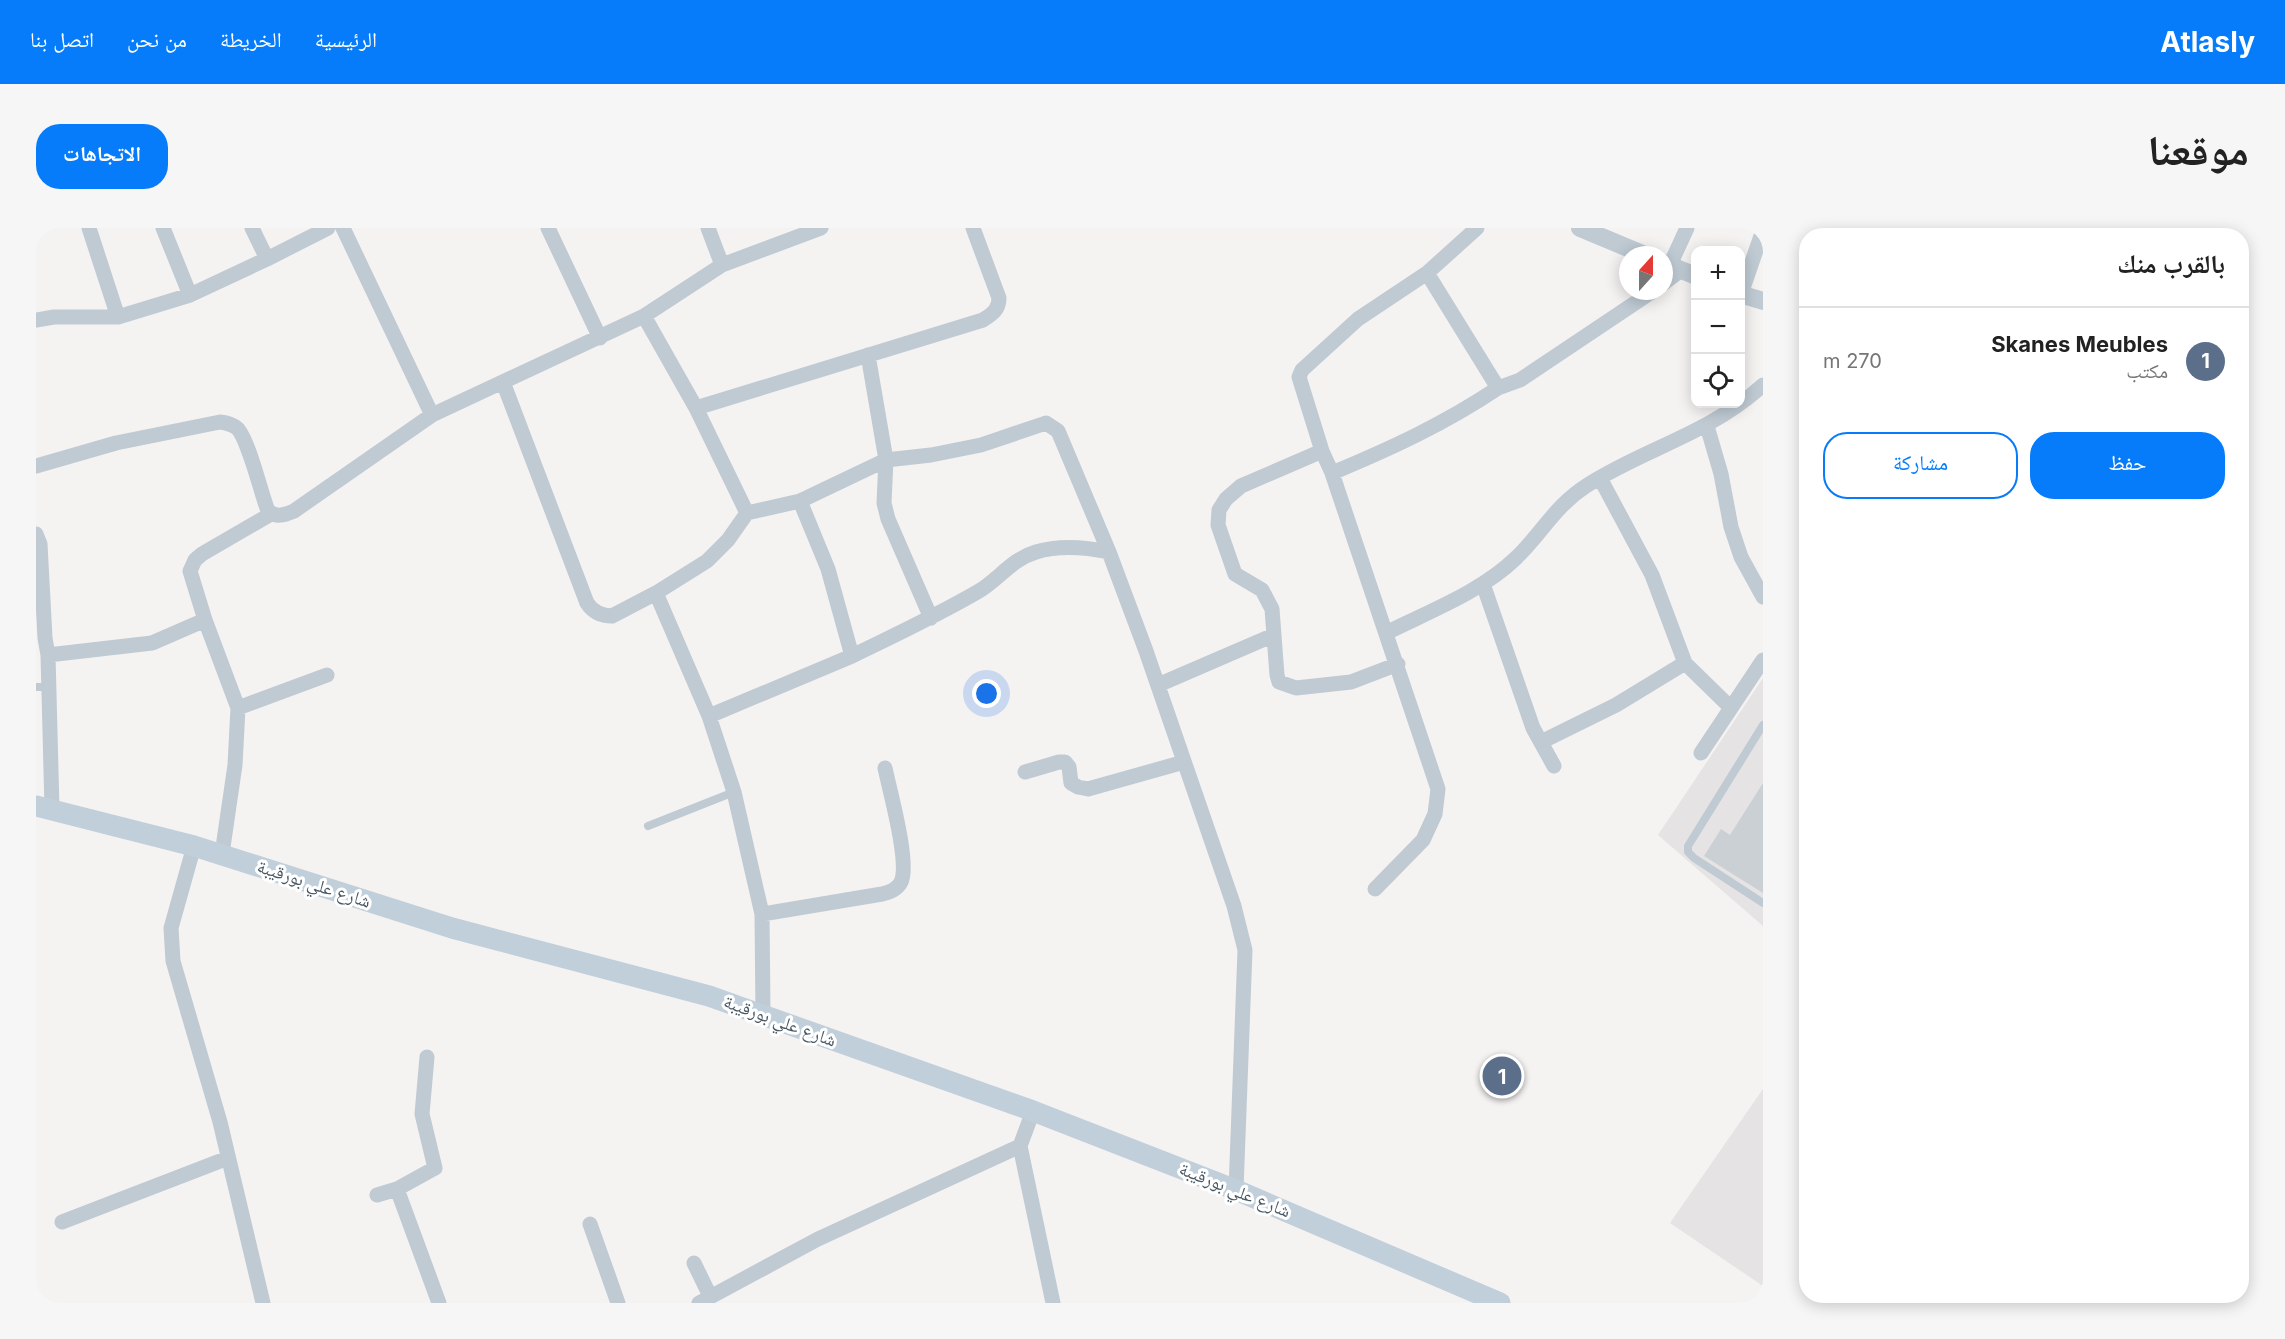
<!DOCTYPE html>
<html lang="ar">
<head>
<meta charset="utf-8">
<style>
	body { margin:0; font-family:Inter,"Noto Naskh Arabic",sans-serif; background:#f6f6f6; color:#222; direction:rtl }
	.controls { position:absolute; right:18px; top:18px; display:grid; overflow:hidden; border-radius:12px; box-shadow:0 3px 15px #0003 }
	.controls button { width:54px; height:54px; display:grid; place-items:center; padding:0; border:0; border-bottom:2px solid #e0e0e0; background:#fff; color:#222; font:30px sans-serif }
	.compass { position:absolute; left:1583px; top:18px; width:54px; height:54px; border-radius:50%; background:#fff; box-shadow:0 3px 15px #0003; rotate:21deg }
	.you { position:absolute; left:951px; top:466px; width:21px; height:21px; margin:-15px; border:4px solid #fff; border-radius:50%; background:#1a73e8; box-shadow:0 0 0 9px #1a73e833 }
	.badge { display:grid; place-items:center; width:39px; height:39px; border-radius:50%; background:#067cfb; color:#fff; font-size:20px; font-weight:700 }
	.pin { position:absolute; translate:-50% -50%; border:3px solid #fff; box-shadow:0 2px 6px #0006 }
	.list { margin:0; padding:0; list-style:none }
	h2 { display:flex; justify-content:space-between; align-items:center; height:78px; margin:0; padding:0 24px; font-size:26px }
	h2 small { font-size:20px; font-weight:400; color:#767676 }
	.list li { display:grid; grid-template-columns:39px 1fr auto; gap:18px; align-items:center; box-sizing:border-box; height:108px; padding:0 24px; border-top:2px solid #e0e0e0 }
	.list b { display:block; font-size:22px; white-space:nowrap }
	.list p { margin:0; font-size:20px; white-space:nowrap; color:#767676 }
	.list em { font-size:20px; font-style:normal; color:#767676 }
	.actions { display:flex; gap:12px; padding:18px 24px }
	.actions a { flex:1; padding:14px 0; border:2px solid #067cfb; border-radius:24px; text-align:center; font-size:21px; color:#067cfb }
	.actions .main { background:#067cfb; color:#fff }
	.icon { flex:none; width:33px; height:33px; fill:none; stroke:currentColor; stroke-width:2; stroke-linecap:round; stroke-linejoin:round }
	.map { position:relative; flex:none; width:1727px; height:1075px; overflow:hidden; direction:ltr; border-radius:24px }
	header { display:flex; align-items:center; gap:36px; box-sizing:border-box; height:84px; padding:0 30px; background:#067cfb; color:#fff }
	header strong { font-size:28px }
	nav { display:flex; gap:33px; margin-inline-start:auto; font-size:21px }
	.intro { display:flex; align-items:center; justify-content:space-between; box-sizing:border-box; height:144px; padding:0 36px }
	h1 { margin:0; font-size:42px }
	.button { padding:15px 27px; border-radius:24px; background:#067cfb; color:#fff; font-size:21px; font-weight:700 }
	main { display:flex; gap:36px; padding:0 36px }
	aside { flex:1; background:#fff; border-radius:24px; box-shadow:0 3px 15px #0003 }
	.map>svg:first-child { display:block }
	.education { fill:#e6e3e4 }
	.building { fill:#cbd0d5 }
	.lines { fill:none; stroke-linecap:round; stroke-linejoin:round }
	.service { stroke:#bfcad3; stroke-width:8 }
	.minor { stroke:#bfcad3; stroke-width:15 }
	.tertiary { stroke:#bfcad3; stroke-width:18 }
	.secondary { stroke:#c1cfdb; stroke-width:21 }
	.labels { text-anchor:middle; stroke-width:6; stroke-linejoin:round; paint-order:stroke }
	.street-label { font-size:18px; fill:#475763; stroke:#fff }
</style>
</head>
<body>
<header>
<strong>Atlasly</strong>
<nav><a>الرئيسية</a><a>الخريطة</a><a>من نحن</a><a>اتصل بنا</a></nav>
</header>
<div class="intro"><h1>موقعنا</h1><a class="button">الاتجاهات</a></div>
<main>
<aside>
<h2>بالقرب منك<small></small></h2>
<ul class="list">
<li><span class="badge" style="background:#5c6f8a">1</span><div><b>Skanes Meubles</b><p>مكتب</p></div><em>270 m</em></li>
</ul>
<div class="actions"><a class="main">حفظ</a><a>مشاركة</a></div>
</aside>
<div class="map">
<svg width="1727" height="1075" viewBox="0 0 1727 1075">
	<rect width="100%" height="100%" fill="#f5f2f2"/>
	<path class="education" d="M1727,450V698L1622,607Z
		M1727,861V1058L1634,995Z"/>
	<path class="building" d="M1727,555V665L1668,628L1685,601L1694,607Z"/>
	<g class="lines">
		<path class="service" d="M0,459H13
			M1727,497L1652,618V624L1658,630L1727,675
			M612,598L698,564"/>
		<path class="minor" d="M53,0L82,89
			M127,0L154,67
			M216,0L231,31
			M307,0L396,187
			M512,0L564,110
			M672,0L686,37
			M1634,37L1651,0
			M1391,45L1462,160L1484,152L1617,63
			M1628,55L1645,42
			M1705,66L1727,2
			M608,88L660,180L711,285L764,273L850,232L895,227L945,217L1010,195L1022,203L1073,324L1110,423L1198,678L1209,722L1200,962
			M0,92L18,89H82L154,67L231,31L292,0
			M832,127L850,232L848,275L852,291L895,390
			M467,154L551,375C557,384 565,388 576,388L620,365L673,488L698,564L726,686L727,786
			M660,180L947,92C956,86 963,82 963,70L937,0
			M1671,198L1685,246L1695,299L1705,329L1727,369
			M1286,223L1205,258L1190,271L1183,282L1182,297L1199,346L1226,362L1236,381L1241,447L1243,454L1260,460L1315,454L1362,436
			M0,238L80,215L184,194C191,195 197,196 202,201C213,214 225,265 232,283C241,290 248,287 258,283L396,187L608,88L686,37L785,0
			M1296,245C1356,220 1408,196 1462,160
			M1564,250L1616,347L1649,435L1695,480
			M764,273L792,341L816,428C859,407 902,387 943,363C963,351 976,331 1000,324C1023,317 1049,319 1073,324
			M0,306L4,316L9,410L12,427L16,581
			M1447,356L1497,500L1518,538
			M620,365L671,333L692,312L711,285
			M1350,405C1394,383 1445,364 1480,330C1506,305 1519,278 1550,258C1609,220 1672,207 1727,157
			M12,427L116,415L169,392
			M1122,457L1238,407
			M202,480L291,447
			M673,488L816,428
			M1505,514L1580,477L1649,435
			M1665,525L1727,432
			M989,544L1023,534H1029L1033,539L1035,555L1042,559L1052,561L1148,534
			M158,618L135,700L137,733L184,894L227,1075
			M186,626L199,537L202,480L169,392L154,343L159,332L166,326L235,286
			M1339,661L1387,612L1399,586L1402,561L1296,245L1286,223L1263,149L1266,142L1322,91L1391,45L1441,0
			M726,686L846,666C853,664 861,662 865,654C874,635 854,564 849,540
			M997,883L984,918L1017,1075
			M361,961L403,1075
			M341,967L361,961L399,940L386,886L391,829
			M26,994L192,930
			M554,996L582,1075
			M658,1035L674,1068
			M663,1075L782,1011L984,918"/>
		<path class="tertiary" d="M1544,0L1609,27
			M1628,35L1660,48
			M1704,66L1727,73"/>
		<path class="secondary" d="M0,578L158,618L416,700L673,768L997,883L1200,962L1464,1075"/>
	</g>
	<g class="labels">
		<g class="street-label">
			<text transform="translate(278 656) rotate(18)" y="6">شارع علي بورقيبة</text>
			<text transform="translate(744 793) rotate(20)" y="6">شارع علي بورقيبة</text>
			<text transform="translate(1199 962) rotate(22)" y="6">شارع علي بورقيبة</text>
		</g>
	</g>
</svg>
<div class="controls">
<button>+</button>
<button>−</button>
<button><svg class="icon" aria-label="locate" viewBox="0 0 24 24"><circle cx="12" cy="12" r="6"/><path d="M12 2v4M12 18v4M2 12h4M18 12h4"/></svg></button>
</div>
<svg class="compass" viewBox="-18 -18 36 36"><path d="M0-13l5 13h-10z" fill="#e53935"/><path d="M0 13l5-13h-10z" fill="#767676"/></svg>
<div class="you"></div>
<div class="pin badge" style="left:1466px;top:848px;background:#5c6f8a">1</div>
</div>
</main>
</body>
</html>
